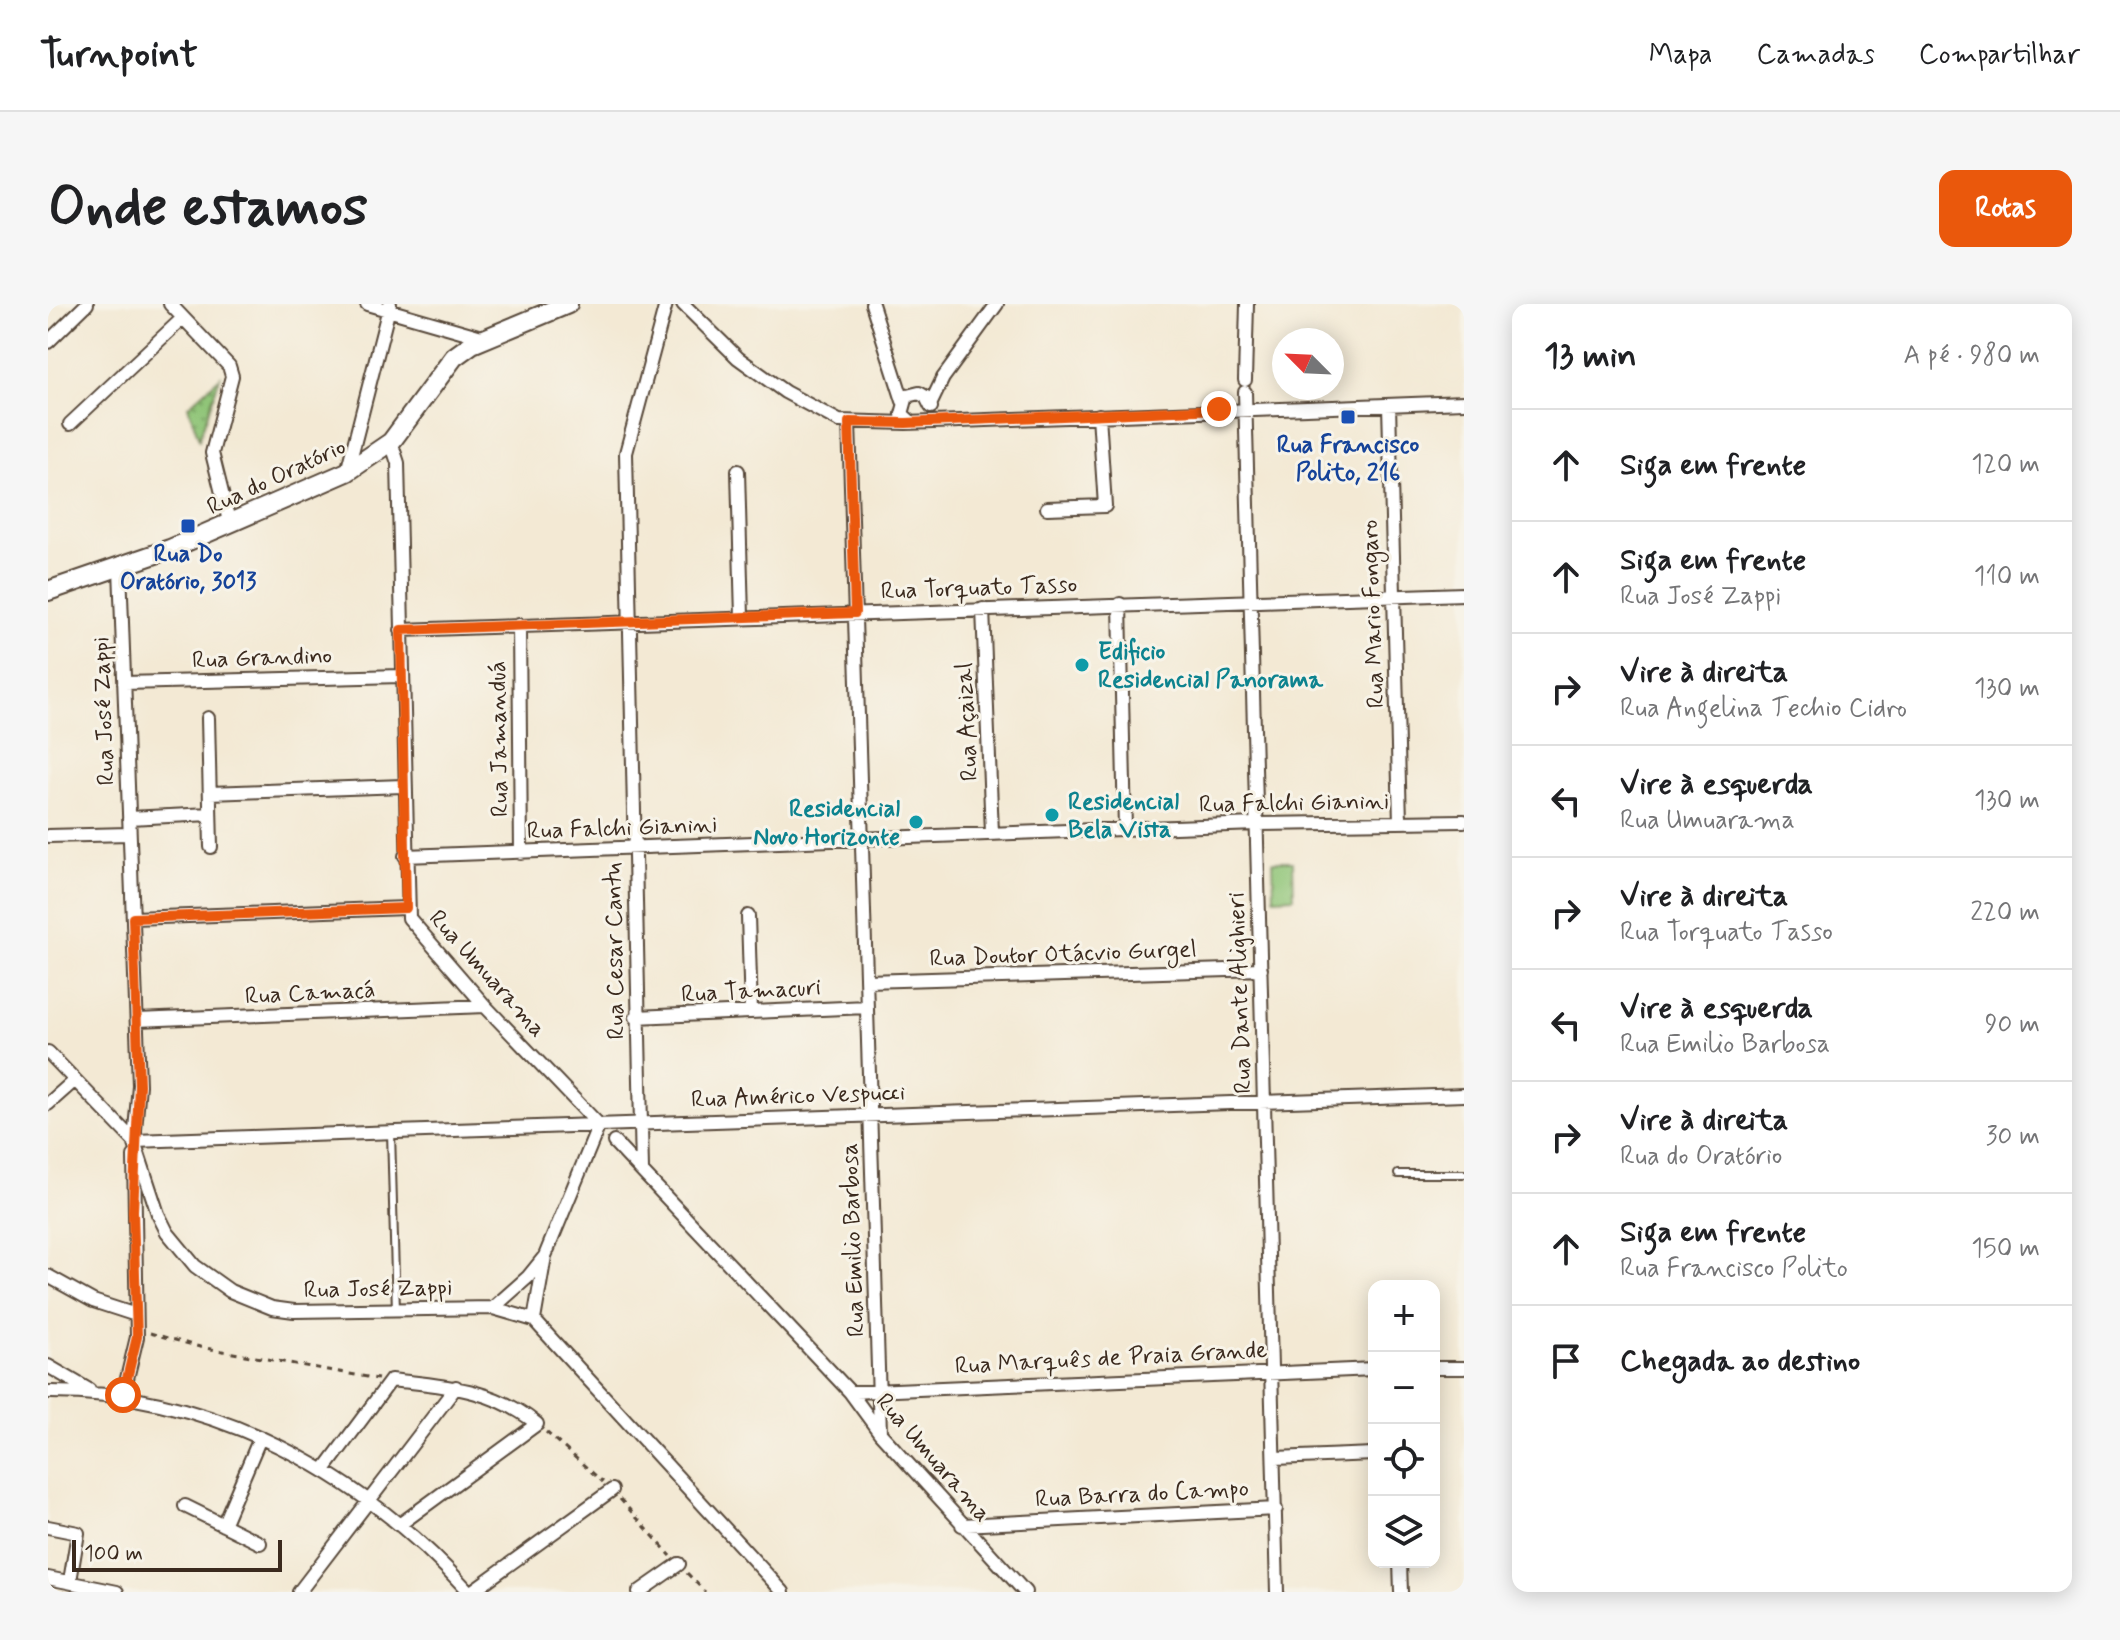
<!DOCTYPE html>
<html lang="pt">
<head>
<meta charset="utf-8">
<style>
	body { margin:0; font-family:Mynerve,sans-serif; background:#f6f6f6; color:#202124 }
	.controls { position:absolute; right:24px; bottom:24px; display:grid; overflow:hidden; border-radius:16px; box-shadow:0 4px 20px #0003 }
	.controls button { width:72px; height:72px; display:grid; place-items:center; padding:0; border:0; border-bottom:2px solid #e0e0e0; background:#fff; color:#202124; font:40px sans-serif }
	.compass { position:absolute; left:1224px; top:24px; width:72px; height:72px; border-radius:50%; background:#fff; box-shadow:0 4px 20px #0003; rotate:294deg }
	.scale { position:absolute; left:24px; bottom:20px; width:210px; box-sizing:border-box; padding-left:8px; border:4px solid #3b2a1e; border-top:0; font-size:22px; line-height:28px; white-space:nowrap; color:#3b2a1e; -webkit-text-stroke:6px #f7f3e8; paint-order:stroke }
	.stop { position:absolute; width:24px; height:24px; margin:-18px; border:6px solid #ea580c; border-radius:50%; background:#fff }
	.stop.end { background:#ea580c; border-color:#fff; box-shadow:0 2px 8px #0008 }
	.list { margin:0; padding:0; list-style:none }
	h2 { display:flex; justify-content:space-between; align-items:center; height:104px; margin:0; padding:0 32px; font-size:34px }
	h2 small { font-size:26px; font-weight:400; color:#757577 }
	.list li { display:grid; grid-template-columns:52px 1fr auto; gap:24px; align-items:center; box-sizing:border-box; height:112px; padding:0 32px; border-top:2px solid #e0e0e0 }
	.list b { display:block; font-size:30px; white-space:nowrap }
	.list p { margin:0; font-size:26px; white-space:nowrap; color:#757577 }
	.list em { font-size:26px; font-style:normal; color:#757577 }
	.icon { flex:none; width:44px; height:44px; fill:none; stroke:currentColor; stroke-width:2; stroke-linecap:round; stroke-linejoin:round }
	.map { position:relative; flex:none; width:1416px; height:1288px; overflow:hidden; border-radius:16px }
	header { display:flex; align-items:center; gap:48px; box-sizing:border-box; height:112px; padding:0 40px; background:#fff; border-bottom:2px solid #e0e0e0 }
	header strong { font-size:38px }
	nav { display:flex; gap:44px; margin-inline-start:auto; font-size:28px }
	.intro { display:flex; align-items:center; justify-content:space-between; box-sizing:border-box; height:192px; padding:0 48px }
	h1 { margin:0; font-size:56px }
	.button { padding:20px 36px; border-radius:16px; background:#ea580c; color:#fff; font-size:28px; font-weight:700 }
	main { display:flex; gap:48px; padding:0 48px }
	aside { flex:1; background:#fff; border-radius:16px; box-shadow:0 4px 20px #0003 }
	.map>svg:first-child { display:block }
	.park { fill:url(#park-dots); stroke:#66784b; stroke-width:2 }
	.garden { fill:#90c578; stroke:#66784b; stroke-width:2 }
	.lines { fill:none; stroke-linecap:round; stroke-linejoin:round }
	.lane-casing { stroke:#574739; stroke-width:10 }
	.street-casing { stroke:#574739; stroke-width:16 }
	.secondary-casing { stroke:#574739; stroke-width:22 }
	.path { stroke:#574739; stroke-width:3; stroke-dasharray:6 6; stroke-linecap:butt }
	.lane { stroke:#fff; stroke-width:6 }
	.street { stroke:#fff; stroke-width:12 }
	.secondary { stroke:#fff; stroke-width:18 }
	.route { stroke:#ea580c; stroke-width:10 }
	.transit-dot { fill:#1a4fb4; stroke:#f7f3e8; stroke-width:3 }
	.culture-dot { fill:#0f9aa8; stroke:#f7f3e8; stroke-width:3 }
	.labels { text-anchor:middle; stroke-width:6; stroke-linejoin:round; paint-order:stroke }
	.transit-label { font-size:24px; font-weight:bold; fill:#164399; stroke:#f7f3e8 }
	.street-label { font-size:24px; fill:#3b2a1e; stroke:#f7f3e8 }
	.culture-label { font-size:24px; font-weight:bold; fill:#0d838f; stroke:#f7f3e8; text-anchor:start }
</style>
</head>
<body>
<header>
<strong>Turnpoint</strong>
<nav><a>Mapa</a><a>Camadas</a><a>Compartilhar</a></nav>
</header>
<div class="intro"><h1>Onde estamos</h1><a class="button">Rotas</a></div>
<main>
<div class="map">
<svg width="1416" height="1288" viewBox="0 0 1416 1288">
	<defs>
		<pattern id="park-dots" width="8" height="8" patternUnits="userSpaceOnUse" patternTransform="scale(2)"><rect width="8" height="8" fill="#90c578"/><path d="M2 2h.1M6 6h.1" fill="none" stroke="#77a062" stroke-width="1.8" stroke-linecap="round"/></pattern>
	</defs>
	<rect width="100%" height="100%" fill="#f7f3e8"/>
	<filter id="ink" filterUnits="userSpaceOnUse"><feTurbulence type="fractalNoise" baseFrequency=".0125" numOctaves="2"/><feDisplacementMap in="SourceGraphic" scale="16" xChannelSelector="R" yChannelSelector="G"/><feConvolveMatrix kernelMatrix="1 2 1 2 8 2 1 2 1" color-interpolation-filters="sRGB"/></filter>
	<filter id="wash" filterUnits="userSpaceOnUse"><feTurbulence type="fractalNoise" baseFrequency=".006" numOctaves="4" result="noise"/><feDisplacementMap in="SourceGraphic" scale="32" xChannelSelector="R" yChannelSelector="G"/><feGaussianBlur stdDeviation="1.8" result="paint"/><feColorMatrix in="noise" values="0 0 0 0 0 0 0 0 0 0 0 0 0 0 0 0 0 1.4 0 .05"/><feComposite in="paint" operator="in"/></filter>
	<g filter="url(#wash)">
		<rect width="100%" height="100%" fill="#f3e9d4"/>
		<path class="park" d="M172,73L151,135L140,102Z"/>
		<path class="garden" d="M1225,557H1245L1246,593L1226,594Z"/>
	</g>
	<g filter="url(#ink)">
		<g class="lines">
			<defs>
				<path id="lane" d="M343,828L348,1007
					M1350,870H1416"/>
				<path id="street" d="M122,0L181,62L184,72L164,149L182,221
					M319,0L437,34
					M635,0L690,54L737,88L791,117L858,119L1416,98
					M824,0L855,97
					M0,38L39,0
					M1197,76L1199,0
					M1197,88L1229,1288
					M883,99L895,74L949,0
					M1341,101L1352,518
					M801,118L832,1129
					M864,119L854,110L859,92L871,89L878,93L883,103
					M22,120L135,14
					M343,138L350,159L361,614L437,702L551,821
					M690,167L694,313
					M299,168L342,0
					M999,204L1057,202L1051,111
					M72,264L91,781L86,837L110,910L119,928L147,962L182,987L224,1004L246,1007L445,1004L486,1016L735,1288
					M1072,300L1077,525
					M935,305L944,529
					M471,321L473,549
					M353,326L1416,290
					M76,379L353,372
					M160,414L163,543
					M162,489L355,482
					M81,514L162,510
					M0,532L81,530
					M357,552L1208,520L1416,517
					M700,612L703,708
					M85,614L358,604
					M819,677L1213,665
					M588,713L819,703
					M89,716L437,702
					M0,748L86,837
					M0,800L27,776
					M86,837L1416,791
					M566,838L802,1088L832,1129L977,1288
					M594,866L578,149L618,0
					M0,972L45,997L88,1011
					M445,1004L480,973L497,952L551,821
					M486,1016L497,952
					M0,1062L41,1086
					M1386,1064H1416
					M0,1088C164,1087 313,1168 421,1288
					M802,1088L1326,1065
					M75,1091L89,1033L86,852
					M1227,1154L1326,1150
					M276,1166L343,1076C396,1082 446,1084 489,1120L351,1221
					M137,1202L212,1239
					M175,1221L212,1134
					M914,1221L1228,1205
					M0,1223L30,1229L22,1277
					M1352,1258L1353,1288
					M0,1274L69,1288
					M251,1288L408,1083
					M423,1288L564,1186
					M591,1288L631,1260"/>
				<path id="secondary" d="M0,287L122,245L299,168L343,138L406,53L424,40L520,0"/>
			</defs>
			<use href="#lane" class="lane-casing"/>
			<use href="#street" class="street-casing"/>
			<use href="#secondary" class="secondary-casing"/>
			<path class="path" d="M102,1029L152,1043L330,1075
				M498,1128L555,1178
				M572,1195L623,1252
				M639,1269L657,1288"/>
			<use href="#lane" class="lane"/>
			<use href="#street" class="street"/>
			<use href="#secondary" class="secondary"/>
		</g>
	</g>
	<g class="lines" filter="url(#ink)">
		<path class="route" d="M75,1091L89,1033L85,907L91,781L85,614L358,604L353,326L807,309L801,118L858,119L1171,105"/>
	</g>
	<g class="transit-dot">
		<rect x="1292" y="105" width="16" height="16" rx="4"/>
		<rect x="132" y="214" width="16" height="16" rx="4"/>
	</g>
	<g class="culture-dot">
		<circle cx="1034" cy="361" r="8"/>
		<circle cx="1004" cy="511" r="8"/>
		<circle cx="868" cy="518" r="8"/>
	</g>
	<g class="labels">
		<g class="transit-label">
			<text x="1300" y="148">Rua Francisco<tspan x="1300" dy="28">Polito, 216</tspan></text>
			<text x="140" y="257">Rua Do<tspan x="140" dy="28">Oratório, 3013</tspan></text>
		</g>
		<g class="street-label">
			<text transform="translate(228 172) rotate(-25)" y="8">Rua do Oratório</text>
			<text transform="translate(931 283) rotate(-2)" y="8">Rua Torquato Tasso</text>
			<text transform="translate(1324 310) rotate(-92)" y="8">Rua Mario Fongaro</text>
			<text transform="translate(214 353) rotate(-2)" y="8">Rua Grandino</text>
			<text transform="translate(55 407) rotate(-92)" y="8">Rua José Zappi</text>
			<text transform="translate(918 418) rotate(-93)" y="8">Rua Açaizal</text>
			<text transform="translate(450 435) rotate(-91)" y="8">Rua Jamanduá</text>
			<text transform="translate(1246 498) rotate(-1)" y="8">Rua Falchi Gianini</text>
			<text transform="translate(574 523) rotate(-2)" y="8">Rua Falchi Gianini</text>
			<text transform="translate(566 647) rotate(-91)" y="8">Rua Cesar Cantu</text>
			<text transform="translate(1015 649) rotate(-2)" y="8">Rua Doutor Otácvio Gurgel</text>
			<text transform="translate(440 669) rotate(48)" y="8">Rua Umuarama</text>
			<text transform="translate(703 686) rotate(-3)" y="8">Rua Tamacuri</text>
			<text transform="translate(262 688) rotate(-3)" y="8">Rua Camacá</text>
			<text transform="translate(1191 689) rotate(-92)" y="8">Rua Dante Alighieri</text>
			<text transform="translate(750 791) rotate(-2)" y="8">Rua Américo Vespucci</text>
			<text transform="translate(804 936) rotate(-92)" y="8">Rua Emilio Barbosa</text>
			<text transform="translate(330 984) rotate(-1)" y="8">Rua José Zappi</text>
			<text transform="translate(1063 1053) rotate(-3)" y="8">Rua Marquês de Praia Grande</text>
			<text transform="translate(886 1153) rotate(49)" y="8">Rua Umuarama</text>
			<text transform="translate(1094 1189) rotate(-3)" y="8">Rua Barra do Campo</text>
		</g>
		<g class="culture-label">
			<text x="1050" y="355">Edificio<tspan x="1050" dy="28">Residencial Panorama</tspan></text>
			<text x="1020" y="505">Residencial<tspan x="1020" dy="28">Bela Vista</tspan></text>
			<text x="852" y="512" text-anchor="end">Residencial<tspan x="852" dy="28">Novo Horizonte</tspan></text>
		</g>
	</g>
</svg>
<div class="controls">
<button>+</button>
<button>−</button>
<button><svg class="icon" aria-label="locate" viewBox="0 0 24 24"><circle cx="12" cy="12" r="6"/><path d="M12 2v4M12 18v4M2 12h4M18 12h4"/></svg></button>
<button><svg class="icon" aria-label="layers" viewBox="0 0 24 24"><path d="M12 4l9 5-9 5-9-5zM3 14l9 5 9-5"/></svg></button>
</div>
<svg class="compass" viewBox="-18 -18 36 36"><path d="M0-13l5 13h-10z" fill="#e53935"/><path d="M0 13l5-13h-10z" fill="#757577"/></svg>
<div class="scale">100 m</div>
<div class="stop" style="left:75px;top:1091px"></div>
<div class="stop end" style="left:1171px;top:105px"></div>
</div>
<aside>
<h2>13 min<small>A pé · 980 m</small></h2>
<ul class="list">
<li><svg class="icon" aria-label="ahead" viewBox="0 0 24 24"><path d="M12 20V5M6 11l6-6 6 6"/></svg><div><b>Siga em frente</b></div><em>120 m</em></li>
<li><svg class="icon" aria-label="ahead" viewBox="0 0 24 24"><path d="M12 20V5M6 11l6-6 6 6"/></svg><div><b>Siga em frente</b><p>Rua José Zappi</p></div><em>110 m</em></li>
<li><svg class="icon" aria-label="right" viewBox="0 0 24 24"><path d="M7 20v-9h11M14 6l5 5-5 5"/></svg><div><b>Vire à direita</b><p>Rua Angelina Techio Cidro</p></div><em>130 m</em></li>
<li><svg class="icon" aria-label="left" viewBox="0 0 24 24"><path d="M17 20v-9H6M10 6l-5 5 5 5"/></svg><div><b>Vire à esquerda</b><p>Rua Umuarama</p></div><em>130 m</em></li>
<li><svg class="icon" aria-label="right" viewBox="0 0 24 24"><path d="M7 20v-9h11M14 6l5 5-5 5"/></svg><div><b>Vire à direita</b><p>Rua Torquato Tasso</p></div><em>220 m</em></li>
<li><svg class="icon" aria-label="left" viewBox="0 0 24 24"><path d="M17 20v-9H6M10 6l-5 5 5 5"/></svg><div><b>Vire à esquerda</b><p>Rua Emilio Barbosa</p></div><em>90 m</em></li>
<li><svg class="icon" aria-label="right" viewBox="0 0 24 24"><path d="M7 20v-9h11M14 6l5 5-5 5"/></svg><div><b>Vire à direita</b><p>Rua do Oratório</p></div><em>30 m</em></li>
<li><svg class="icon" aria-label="ahead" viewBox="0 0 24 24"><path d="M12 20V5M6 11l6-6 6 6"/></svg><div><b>Siga em frente</b><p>Rua Francisco Polito</p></div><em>150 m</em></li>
<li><svg class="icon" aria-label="arrive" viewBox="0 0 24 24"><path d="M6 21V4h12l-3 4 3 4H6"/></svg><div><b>Chegada ao destino</b></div></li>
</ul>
</aside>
</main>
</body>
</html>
